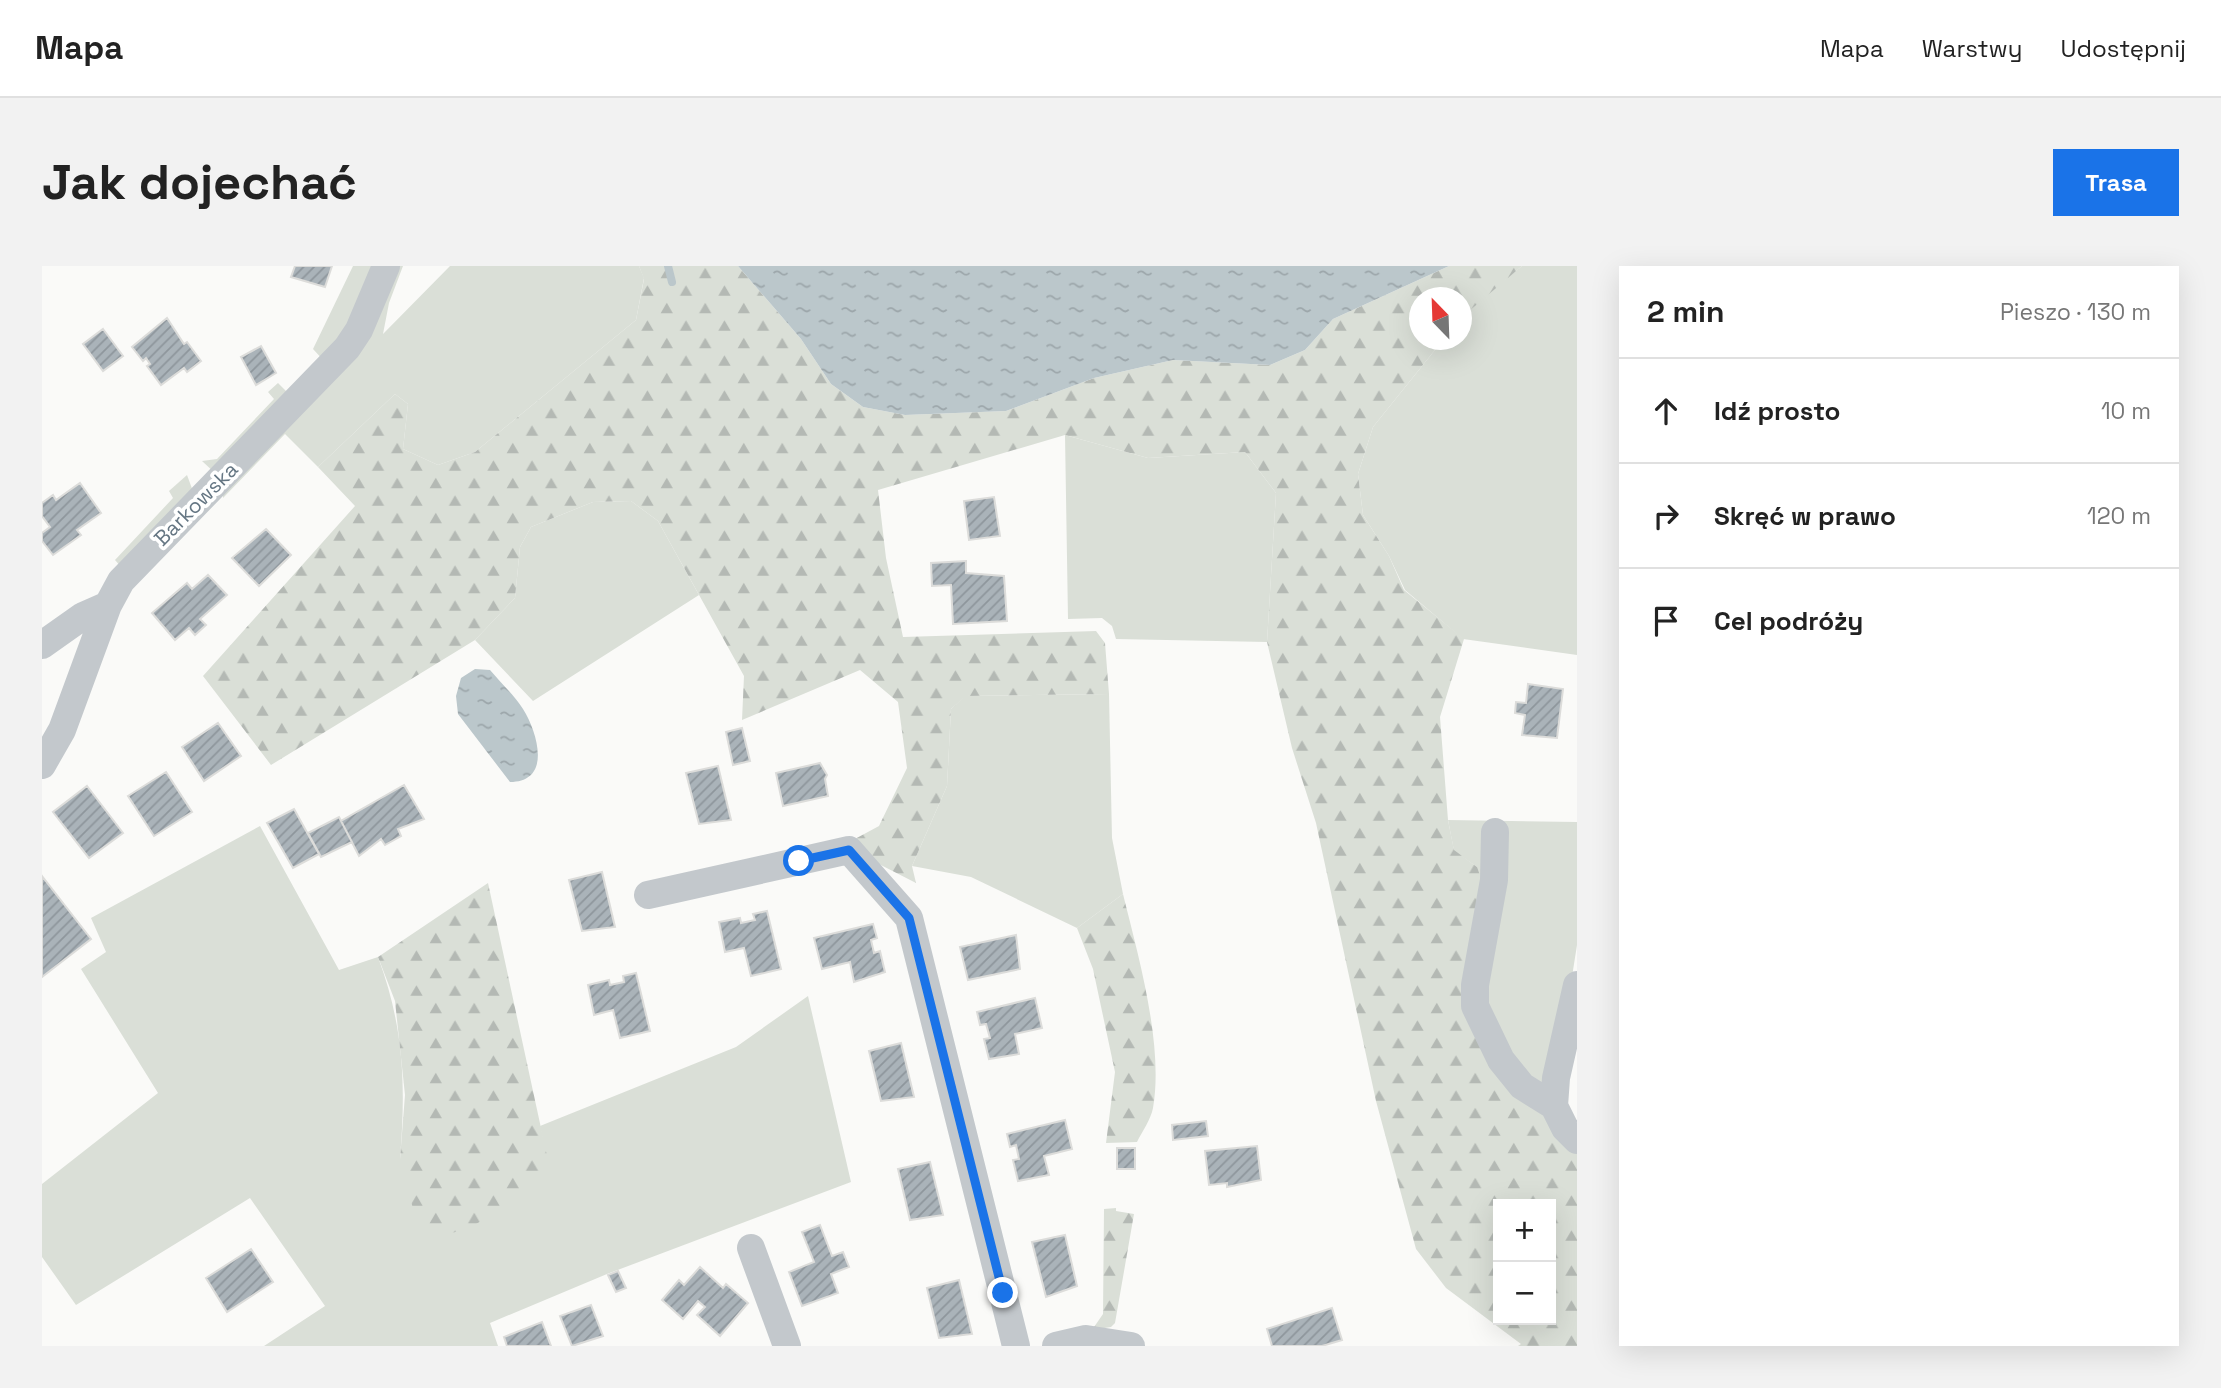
<!DOCTYPE html>
<html lang="pl">
<head>
<meta charset="utf-8">
<style>
	body { margin:0; font-family:"Space Grotesk",sans-serif; background:#f2f2f2; color:#222 }
	.controls { position:absolute; right:21px; bottom:21px; display:grid; overflow:hidden; border-radius:0px; box-shadow:0 7px 28px #0002 }
	.controls button { width:63px; height:63px; display:grid; place-items:center; padding:0; border:0; border-bottom:2px solid #e0e0e0; background:#fff; color:#222; font:35px sans-serif }
	.compass { position:absolute; left:1367px; top:21px; width:63px; height:63px; border-radius:50%; background:#fff; box-shadow:0 7px 28px #0002; rotate:337deg }
	.stop { position:absolute; width:21px; height:21px; margin:-16px; border:5px solid #1a73e8; border-radius:50%; background:#fff }
	.stop.end { background:#1a73e8; border-color:#fff; box-shadow:0 2px 7px #0008 }
	.list { margin:0; padding:0; list-style:none }
	h2 { display:flex; justify-content:space-between; align-items:center; height:91px; margin:0; padding:0 28px; font-size:30px }
	h2 small { font-size:23px; font-weight:400; color:#767676 }
	.list li { display:grid; grid-template-columns:46px 1fr auto; gap:21px; align-items:center; box-sizing:border-box; height:105px; padding:0 28px; border-top:2px solid #e0e0e0 }
	.list b { display:block; font-size:26px; white-space:nowrap }
	.list em { font-size:23px; font-style:normal; color:#767676 }
	.icon { flex:none; width:38px; height:38px; fill:none; stroke:currentColor; stroke-width:2; stroke-linecap:round; stroke-linejoin:round }
	.map { position:relative; flex:none; width:1535px; height:1080px; overflow:hidden; border-radius:0px }
	header { display:flex; align-items:center; gap:42px; box-sizing:border-box; height:98px; padding:0 35px; background:#fff; border-bottom:2px solid #e0e0e0 }
	header strong { font-size:33px }
	nav { display:flex; gap:38px; margin-inline-start:auto; font-size:24px }
	.intro { display:flex; align-items:center; justify-content:space-between; box-sizing:border-box; height:168px; padding:0 42px }
	h1 { margin:0; font-size:49px }
	.button { padding:18px 32px; border-radius:0px; background:#1a73e8; color:#fff; font-size:24px; font-weight:700 }
	main { display:flex; gap:42px; padding:0 42px }
	aside { flex:1; background:#fff; border-radius:0px; box-shadow:0 7px 28px #0002 }
	.map>svg:first-child { display:block }
	.grass { fill:#dadfd7 }
	.forest { fill:url(#forest-firs); fill-rule:evenodd }
	.water { fill:url(#water-ripples) }
	.lines { fill:none; stroke-linecap:round; stroke-linejoin:round }
	.stream { stroke:#bbc7cb; stroke-width:8 }
	.building { fill:url(#building-hatch); stroke:#dcdcda; stroke-width:2 }
	.minor { stroke:#c3c8cc; stroke-width:28 }
	.route { stroke:#1a73e8; stroke-width:9 }
	.labels { text-anchor:middle; stroke-width:7; stroke-linejoin:round; paint-order:stroke }
	.street-label { font-size:21px; fill:#657683; stroke:#fff }
</style>
</head>
<body>
<header>
<strong>Mapa</strong>
<nav><a>Mapa</a><a>Warstwy</a><a>Udostępnij</a></nav>
</header>
<div class="intro"><h1>Jak dojechać</h1><a class="button">Trasa</a></div>
<main>
<div class="map">
<svg width="1535" height="1080" viewBox="0 0 1535 1080">
	<defs>
		<pattern id="forest-firs" width="22" height="20" patternUnits="userSpaceOnUse" patternTransform="scale(1.75)"><rect width="22" height="20" fill="#dadfd7"/><path d="M5 1l3.5 6h-7zM16 11l3.5 6h-7z" fill="#b4b9b4"/></pattern>
		<pattern id="water-ripples" width="26" height="14" patternUnits="userSpaceOnUse" patternTransform="scale(1.75)"><rect width="26" height="14" fill="#bbc7cb"/><path d="M2 4q2-2 4 0t4 0M15 11q2-2 4 0t4 0" fill="none" stroke="#9ca6aa"/></pattern>
		<pattern id="building-hatch" width="6" height="6" patternUnits="userSpaceOnUse" patternTransform="scale(1.75)"><rect width="6" height="6" fill="#aab3b9"/><path d="M-1 1l2-2M0 6l6-6M5 7l2-2" fill="none" stroke="#8e969c"/></pattern>
	</defs>
	<rect width="100%" height="100%" fill="#fafaf8"/>
	<path class="grass" d="M311,0H334L314,50L283,96L271,83Z
		M354,0H361L347,37L341,68L408,0H597L602,12L594,54L433,186L396,199L361,183L366,138L353,128L276,201L243,168L181,232V227Z
		M1480,0H1535V389L1421,373L1363,324L1347,290L1321,249L1316,208L1331,161L1401,74H1420V51L1425,44Z
		M236,117L245,126L174,208L160,195L175,193L232,133L226,126Z
		M1023,169L1106,192L1203,186L1234,227L1225,376L1074,373L1070,360L1060,352L1026,353Z
		M145,209L152,228L80,302L73,294L131,232L127,225Z
		M589,235L616,255L657,329L491,435L433,374L473,332L478,281L489,261L551,236Z
		M1067,428L1070,572L1081,628L1035,662L929,611L870,600L905,520L909,443L923,430Z
		M1406,554L1535,556V679L1523,755L1505,826L1435,763V601L1412,585Z
		M218,560L297,704L336,691C362,761 364,819 358,893L506,899L498,860L694,781L766,730L809,916L565,1008L448,1057L456,1080H222L283,1040L208,932L34,1039L0,991V918L116,827L39,703L64,686L49,652Z"/>
	<path class="forest" d="M597,0H696L759,73L789,118L821,141L863,149L964,145L1052,112L1131,94L1228,99L1263,84L1291,53L1407,0H1480L1420,51V32H1378V74H1401L1331,161L1316,208L1321,249L1347,290L1362,324L1422,373L1398,451L1406,554L1412,584L1435,601L1445,630L1427,721L1506,847L1535,885V1080H1476L1479,1078L1404,1022L1374,983L1334,835L1274,557L1250,482L1225,376L1234,227L1203,186L1106,192L1023,169L836,224L844,292L861,371L1054,365L1063,377L1067,428L924,430L909,443L905,520L870,600L874,617L831,595L811,574L837,560L865,502L856,436L818,404L700,454L702,410L616,255L589,235L551,236L489,261L478,281L473,332L433,374L229,499L161,410L313,240L276,201L353,128L366,138L361,183L396,199L433,186L594,54L602,13ZM1456,938H1509V1054H1456Z
		M446,617L507,899L478,932L434,958L387,976L375,958L358,893L363,829L353,735L336,691Z
		M1081,628C1096,689 1122,779 1111,842C1109,853 1100,866 1095,876L1064,877L1073,806L1051,703L1035,662Z
		M1074,942V945L1092,948L1073,1057L1069,1061L1050,1064L1061,1048L1062,943Z"/>
	<path class="water" d="M696,0H1407L1291,53L1263,84L1228,99L1131,94L1052,112L964,145L863,149L821,141L789,118L759,73Z
		M433,403L448,404C459,417 472,429 481,443C496,467 510,516 468,516L416,448L414,430L419,412Z"/>
	<g class="lines">
		<path class="stream" d="M626,0L630,16"/>
	</g>
	<path class="building" d="M253,0H290L283,21L249,11Z
		M125,52L142,78L145,76L159,95L145,106L142,102L119,119L105,100L108,98L104,92L101,95L90,81Z
		M61,63L81,90L61,105L41,78Z
		M219,80L234,107L214,119L199,91Z
		M38,217L59,247L35,264L39,269L11,289L0,275V267L8,261L0,250V237L11,229L14,234Z
		M952,231L958,270L927,274L922,235Z
		M224,263L249,289L217,320L190,292Z
		M924,295V307L962,310L965,355L911,358L909,319L890,320L889,297Z
		M166,309L185,329L158,353L164,359L153,369L147,362L133,374L110,347L145,317L150,323Z
		M1486,418L1521,423L1515,472L1480,469L1483,449L1473,447L1474,436L1484,437Z
		M176,457L199,490L162,515L140,481Z
		M700,462L708,495L691,499L684,466Z
		M778,497L785,509L783,513L786,530L741,540L734,507Z
		M676,500L689,554L657,558L644,507Z
		M124,506L150,546L112,570L86,530Z
		M362,519L382,553L356,563L359,570L343,579L339,573L317,590L299,555Z
		M45,520L81,567L47,592L11,546Z
		M252,543L277,588L251,602L225,557Z
		M297,551L310,576L279,591L266,567Z
		M560,606L573,661L540,665L527,614Z
		M0,610L49,673L0,711Z
		M725,645L739,703L709,710L702,682L683,686L677,656L698,652L699,657L713,654L711,648Z
		M831,658L835,672L829,674L832,687L838,685L843,706L812,716L808,696L780,703L772,672Z
		M974,669L978,703L926,714L918,681Z
		M594,707L608,765L578,772L571,744L552,749L546,719L567,714L568,719L582,716L581,710Z
		M993,732L1000,762L973,768L977,788L947,793L942,773L948,772L944,758L938,759L935,746Z
		M859,777L872,831L839,835L827,785Z
		M1023,854L1030,883L1002,890L1007,909L976,915L971,894L977,893L974,879L968,881L965,868Z
		M1164,855L1166,870L1131,874L1130,859Z
		M1215,880L1219,914L1185,921V917L1167,919L1163,885Z
		M1075,882H1093V903H1075Z
		M888,896L901,949L868,954L856,903Z
		M778,959L790,990L801,986L807,1001L789,1008L796,1027L760,1040L747,1006L772,996L760,966Z
		M1023,969L1035,1020L1004,1031L990,976Z
		M209,983L231,1016L185,1046L164,1012Z
		M658,1001L681,1022L684,1018L706,1037L678,1070L655,1049L663,1041L656,1035L641,1053L620,1034L637,1014L642,1019Z
		M576,1005L584,1022L574,1026L566,1009Z
		M917,1014L930,1068L897,1072L885,1022Z
		M549,1039L561,1070L530,1080L518,1050Z
		M1290,1042L1300,1074L1280,1080H1230L1225,1063Z
		M500,1056L509,1080H465L462,1071Z"/>
	<g class="lines">
		<path class="minor" d="M0,379L41,350L66,339
			M0,499L20,464L66,339L79,315L305,82L317,64L344,0
			M1453,566L1452,614L1433,719V740L1459,794L1480,820L1512,840L1523,862L1535,874
			M606,629L807,584L867,652L974,1080
			M1512,840L1514,812L1535,719
			M709,982L745,1080
			M1014,1080L1044,1073L1089,1080"/>
	</g>
	<g class="lines">
		<path class="route" d="M757,595L807,584L867,652L961,1027"/>
	</g>
	<g class="labels">
		<g class="street-label">
			<text transform="translate(154 238) rotate(-45)" y="7">Barkowska</text>
		</g>
	</g>
</svg>
<div class="controls">
<button>+</button>
<button>−</button>
</div>
<svg class="compass" viewBox="-18 -18 36 36"><path d="M0-13l5 13h-10z" fill="#e53935"/><path d="M0 13l5-13h-10z" fill="#767676"/></svg>
<div class="stop" style="left:757px;top:595px"></div>
<div class="stop end" style="left:961px;top:1027px"></div>
</div>
<aside>
<h2>2 min<small>Pieszo · 130 m</small></h2>
<ul class="list">
<li><svg class="icon" aria-label="ahead" viewBox="0 0 24 24"><path d="M12 20V5M6 11l6-6 6 6"/></svg><div><b>Idź prosto</b></div><em>10 m</em></li>
<li><svg class="icon" aria-label="right" viewBox="0 0 24 24"><path d="M7 20v-9h11M14 6l5 5-5 5"/></svg><div><b>Skręć w prawo</b></div><em>120 m</em></li>
<li><svg class="icon" aria-label="arrive" viewBox="0 0 24 24"><path d="M6 21V4h12l-3 4 3 4H6"/></svg><div><b>Cel podróży</b></div></li>
</ul>
</aside>
</main>
</body>
</html>
